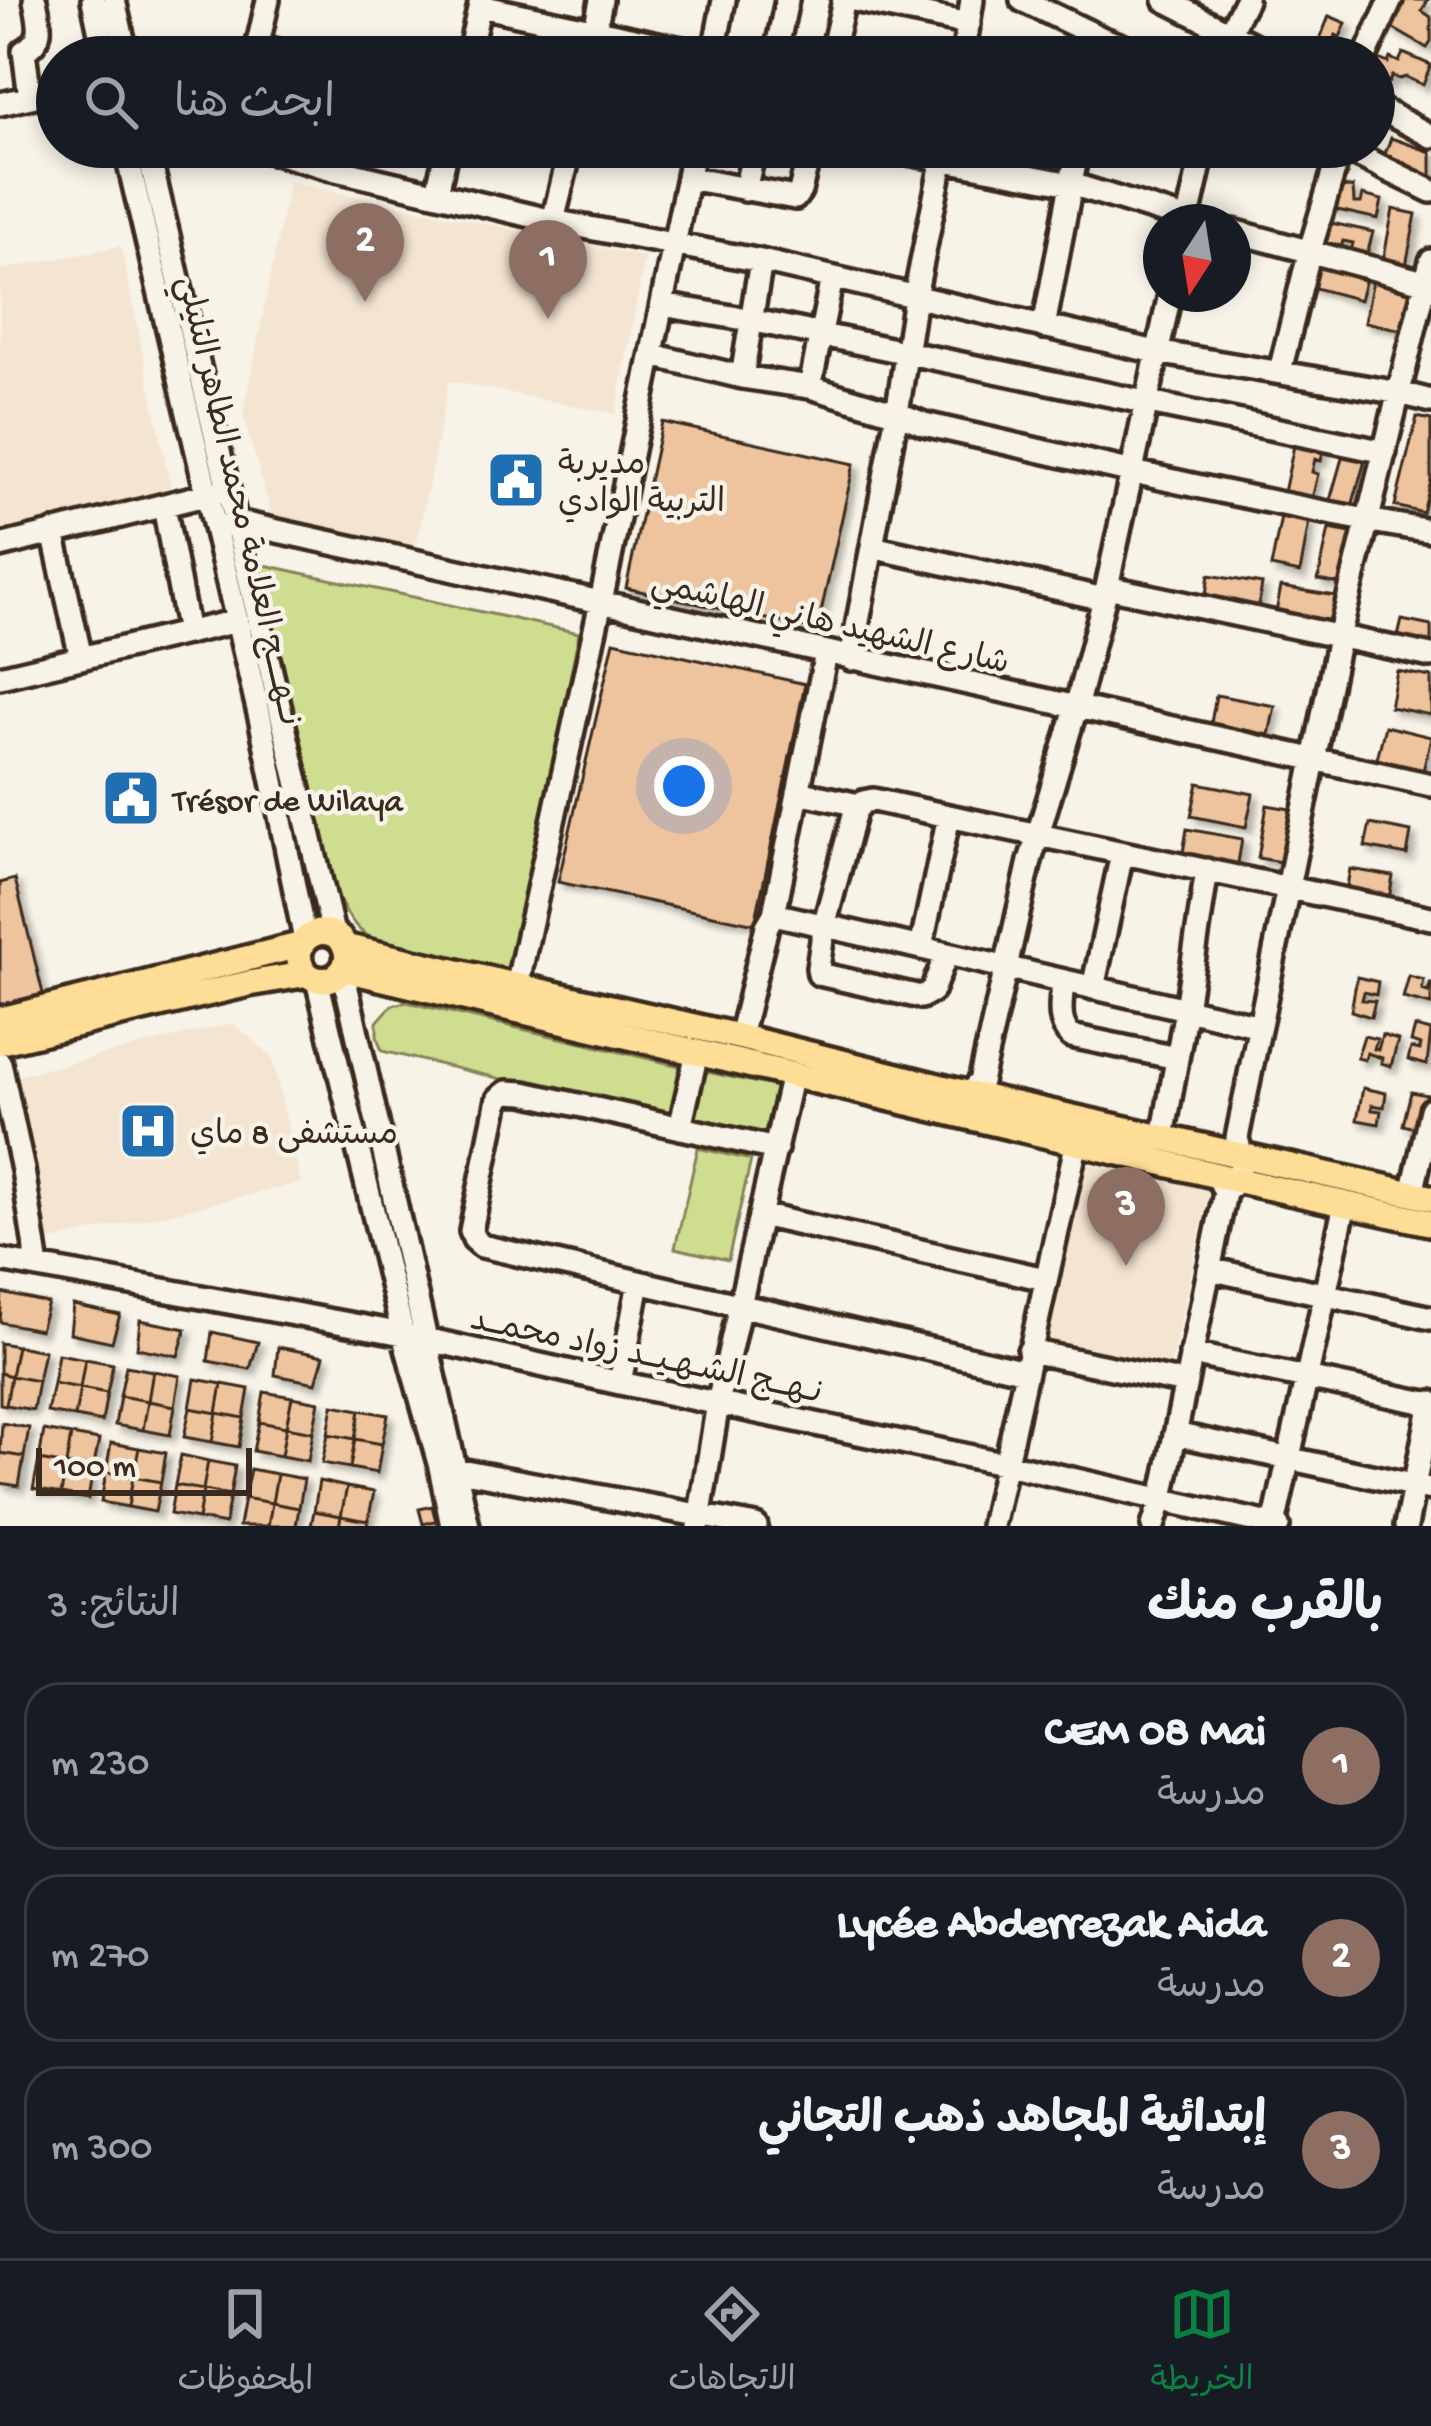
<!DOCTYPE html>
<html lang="ar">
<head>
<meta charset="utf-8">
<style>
	body { margin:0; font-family:"Gochi Hand","Playpen Sans Arabic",sans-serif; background:#20242c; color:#f1f3f6; direction:rtl }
	.compass { position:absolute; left:1143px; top:204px; width:108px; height:108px; border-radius:50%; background:#171b24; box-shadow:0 6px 18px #0003; rotate:192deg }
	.scale { position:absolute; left:36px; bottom:30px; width:216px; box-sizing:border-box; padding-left:12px; border:6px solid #3b2a1e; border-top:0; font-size:33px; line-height:42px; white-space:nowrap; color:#3b2a1e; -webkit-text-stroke:9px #f7f3e8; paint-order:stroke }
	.you { position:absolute; left:684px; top:786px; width:42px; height:42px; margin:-30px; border:9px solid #fff; border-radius:50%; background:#1a73e8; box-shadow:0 0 0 18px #1a73e833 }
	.badge { display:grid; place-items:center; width:78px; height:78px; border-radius:50%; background:#0b8043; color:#fff; font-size:39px; font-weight:700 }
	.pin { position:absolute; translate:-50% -99px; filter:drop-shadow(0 3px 6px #0008) }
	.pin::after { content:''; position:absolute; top:63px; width:42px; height:36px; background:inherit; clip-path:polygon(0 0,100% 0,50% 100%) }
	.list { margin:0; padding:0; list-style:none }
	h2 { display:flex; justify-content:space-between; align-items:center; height:156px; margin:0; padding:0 48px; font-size:51px }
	h2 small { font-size:39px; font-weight:400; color:#9ea1a6 }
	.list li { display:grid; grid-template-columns:78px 1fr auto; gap:36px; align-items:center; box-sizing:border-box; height:168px; margin:0 24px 24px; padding:0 24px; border:3px solid #363941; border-radius:36px }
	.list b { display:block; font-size:45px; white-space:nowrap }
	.list p { margin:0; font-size:39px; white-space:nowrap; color:#9ea1a6 }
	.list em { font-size:39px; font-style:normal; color:#9ea1a6 }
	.icon { flex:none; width:66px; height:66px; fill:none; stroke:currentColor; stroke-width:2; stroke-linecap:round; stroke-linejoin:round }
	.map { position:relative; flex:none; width:1431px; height:1526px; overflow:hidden; direction:ltr }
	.search { position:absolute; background:#171b24; box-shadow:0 6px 18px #0003; left:36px; right:36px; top:36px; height:132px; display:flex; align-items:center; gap:30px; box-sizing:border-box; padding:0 42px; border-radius:66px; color:#9ea1a6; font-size:45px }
	.sheet { height:732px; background:#171b24 }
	nav { display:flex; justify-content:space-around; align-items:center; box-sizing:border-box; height:168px; border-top:3px solid #363941; background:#171b24; font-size:33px; color:#9ea1a6 }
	nav a { display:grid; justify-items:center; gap:6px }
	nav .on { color:#0b8043 }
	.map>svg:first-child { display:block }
	.built { fill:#f4e5d2 }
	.green { fill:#cfdd91; stroke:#858458; stroke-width:3 }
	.building { fill:#eec49e; stroke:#3b2a1e; stroke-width:3; filter:url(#shadow) }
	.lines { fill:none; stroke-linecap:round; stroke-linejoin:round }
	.minor-casing { stroke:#3b2a1e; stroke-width:30 }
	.major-casing { stroke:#3b2a1e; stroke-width:33 }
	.minor { stroke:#f7f3e8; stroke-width:21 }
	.major { stroke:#fede96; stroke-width:24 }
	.labels { text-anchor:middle; stroke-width:9; stroke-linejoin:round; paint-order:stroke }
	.poi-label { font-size:33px; fill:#3b2a1e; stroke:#f7f3e8; text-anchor:start }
	.street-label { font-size:33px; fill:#3b2a1e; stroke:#f7f3e8 }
</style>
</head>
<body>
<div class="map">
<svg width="1431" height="1526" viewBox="0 0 1431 1526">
	<defs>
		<filter id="shadow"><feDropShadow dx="5.5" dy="5.5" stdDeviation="3" flood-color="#0004"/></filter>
	</defs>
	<rect width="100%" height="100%" fill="#f7f3e8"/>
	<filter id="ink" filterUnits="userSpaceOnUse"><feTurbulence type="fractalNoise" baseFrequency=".00833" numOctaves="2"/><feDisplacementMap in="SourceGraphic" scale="24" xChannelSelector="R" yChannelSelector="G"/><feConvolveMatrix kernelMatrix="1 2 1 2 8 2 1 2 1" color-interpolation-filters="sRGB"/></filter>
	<g filter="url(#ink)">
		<path class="built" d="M289,182L645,257L616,414L449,381L416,549L273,521L243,414Z
			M121,246L171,489L0,532V270Z
			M233,1023L272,1057L301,1183L42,1243L12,1077Z
			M1083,1162L1209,1190L1169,1371L1043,1343Z"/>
		<path class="green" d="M260,564L579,633L510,977C476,968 384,951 361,931C349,921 342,904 334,891Z
			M407,1002L684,1067L673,1119L382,1051L377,1037V1022L392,1005Z
			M703,1071L781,1088L770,1140L691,1122Z
			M698,1148L751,1160L728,1260L675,1248Z"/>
		<path class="building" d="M1402,0H1428L1422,11L1431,17V42L1427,48L1387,25Z
			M1329,16L1346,23L1340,37L1336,35L1333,42L1357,52L1355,57H1336L1316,49Z
			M1403,53L1431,65L1423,85L1406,77L1399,79L1392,76L1389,82L1384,80L1381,88L1374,85V64L1377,65L1379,59L1388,63L1390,58L1399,62Z
			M1391,138L1431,152V181L1381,164Z
			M1353,187L1354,203H1361L1363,195L1382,200L1378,219L1329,208L1333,188Z
			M1393,209L1416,214L1405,271L1382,267Z
			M1327,222L1373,232L1366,259L1350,256L1353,243L1343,241L1340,251L1321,247Z
			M1317,262L1367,275L1360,300L1311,287Z
			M1374,274L1412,282L1402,330L1365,322Z
			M1417,417L1431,420V481L1423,513L1395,506Z
			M662,422L854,464L817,630L626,588Z
			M1295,441L1324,447L1321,461L1315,459L1312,472L1318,474L1311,503L1283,497Z
			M1344,451L1366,457L1351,510L1329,504Z
			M1281,517L1309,522L1300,573L1271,567Z
			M1329,529L1351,533L1340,584L1318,580Z
			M1209,575L1262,584L1258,610L1205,601Z
			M1281,587L1336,596L1331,627L1275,617Z
			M1402,620L1431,626V653L1396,645Z
			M614,641L805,684L755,924L558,882Z
			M1397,671L1431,677V715L1390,707Z
			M1216,695L1275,706L1269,735L1211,723Z
			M1385,726L1431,737L1423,771L1377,759Z
			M1198,783L1253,794L1246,827L1191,816Z
			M1267,805L1290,809L1281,862L1258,858Z
			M1370,824L1411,832L1407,855L1365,847Z
			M1187,829L1242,839L1237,869L1182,859Z
			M1350,869L1393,876L1388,905L1345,898Z
			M15,879L44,998L0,1009V883Z
			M1409,976L1424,980L1422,990L1428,992L1431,982V1005L1403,998Z
			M1357,977L1378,982L1376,995L1364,992L1362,1000L1375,1001L1371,1017L1351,1011Z
			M1415,1027L1431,1031L1427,1065L1408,1060L1411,1048L1420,1050L1421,1045L1411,1042Z
			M1382,1035L1398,1040L1391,1066L1381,1063L1382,1058L1367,1053L1365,1060L1357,1058L1364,1036L1377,1039L1374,1049L1378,1050Z
			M1363,1088L1386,1093L1384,1107L1372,1105V1110L1381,1111L1379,1124L1357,1120Z
			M1411,1092L1427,1095L1419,1129L1403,1125Z
			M2,1293L48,1303L40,1330L0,1322Z
			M73,1305L120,1315L112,1342L70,1333Z
			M140,1320L186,1329L178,1356L137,1348Z
			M212,1332L258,1342L250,1369L208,1361Z
			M0,1343L17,1346L11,1376L0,1373Z
			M17,1346L44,1351L38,1381L11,1376Z
			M278,1347L324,1356L316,1383L275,1375Z
			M58,1354L85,1359L80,1388L53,1383Z
			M85,1359L113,1364L107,1393L80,1388Z
			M126,1366L153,1371L148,1401L120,1396Z
			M153,1371L180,1376L175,1406L148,1401Z
			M0,1373L11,1376L6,1405L0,1404Z
			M11,1376L38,1381L33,1410L6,1405Z
			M195,1379L222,1384L217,1413L190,1408Z
			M53,1383L80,1388L75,1417L47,1412Z
			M222,1384L249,1389L244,1418L217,1413Z
			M80,1388L107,1393L102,1422L75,1417Z
			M264,1392L292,1397L286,1427L259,1422Z
			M120,1396L148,1401L143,1430L115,1425Z
			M292,1397L319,1402L313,1432L286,1427Z
			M148,1401L175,1406L170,1435L143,1430Z
			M333,1405L360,1410L355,1439L328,1434Z
			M190,1408L217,1413L212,1442L184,1437Z
			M360,1410L388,1415L382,1444L355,1439Z
			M217,1413L244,1418L239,1447L212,1442Z
			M259,1422L286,1427L281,1456L253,1451Z
			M2,1423L29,1428L24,1457L0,1453Z
			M286,1427L313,1432L308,1461L281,1456Z
			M44,1430L71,1435L66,1465L39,1460Z
			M328,1434L355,1439L350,1468L322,1463Z
			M71,1435L99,1440L93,1470L66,1465Z
			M355,1439L382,1444L377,1473L350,1468Z
			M111,1443L139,1448L133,1477L106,1472Z
			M139,1448L166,1453L161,1482L133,1477Z
			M0,1453L24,1457L19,1486L0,1483Z
			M181,1455L208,1461L203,1490L175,1485Z
			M39,1460L66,1465L61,1494L33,1489Z
			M208,1461L235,1466L230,1495L203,1490Z
			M66,1465L93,1470L88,1499L61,1494Z
			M250,1469L277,1474L272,1503L244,1498Z
			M106,1472L133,1477L128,1507L101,1502Z
			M277,1474L304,1479L299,1508L272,1503Z
			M133,1477L161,1482L155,1512L128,1507Z
			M319,1481L347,1487L341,1516L314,1511Z
			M175,1485L203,1490L198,1519L170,1514Z
			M347,1487L374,1492L368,1521L341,1516Z
			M203,1490L230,1495L225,1524L198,1519Z
			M244,1498L272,1503L268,1526H239Z
			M272,1503L299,1508L296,1526H268Z
			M432,1506L436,1521L423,1524L419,1509Z
			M314,1511L341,1516L339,1526H311Z
			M341,1516L368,1521L367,1526H339Z"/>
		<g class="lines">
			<defs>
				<path id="minor" d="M93,0L105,57
					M114,0L127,57
					M854,0L969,24
					M1022,0L1101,38L1151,57
					M1165,0L1277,57
					M480,6L714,56
					M595,30L601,0
					M258,45L298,57
					M255,57L268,0
					M468,57L481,0
					M713,57L724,0
					M775,57L787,0
					M831,57L844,0
					M963,57L972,0
					M1223,57L1229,33L1246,0
					M1365,57L1391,0
					M30,97L24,51C46,38 39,22 35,0
					M0,104L57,91
					M1374,106L1431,136
					M125,147L261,722L305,940
					M147,147L333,933
					M255,147L332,169L553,221L761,261L1156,352L1400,393L1431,401
					M877,147L1071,184L1194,222
					M945,147L915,297L897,413L924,424C1092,462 1261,504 1431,531
					M1341,147L1431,191
					M688,178L795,198L800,191L811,147
					M745,190L755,147
					M437,193L447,147
					M553,221L571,147
					M1187,222L1204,147
					M1233,231L1431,284
					M662,305L750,320L1385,452
					M1044,327L1078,147
					M652,355L742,377L810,387L897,413L851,659
					M1280,371L1310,250L1341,147
					M742,377L761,261
					M810,387L832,278
					M164,506L188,633
					M217,528L237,522L1431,785
					M53,532L81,658
					M0,546L221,491
					M872,547L1104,599
					M1107,587L1431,656
					M0,677L237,621
					M798,792L859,805
					M1207,870L1186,1009L1260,1026
					M774,914L826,653
					M921,948L949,816
					M946,955L932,991L921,997L819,974L818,968L824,926L855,811L863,802L873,800L1431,918
					M343,971L468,1526
					M317,980L403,1334L440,1467L452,1526
					M1063,981C1062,1000 1056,1022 1071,1036L1177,1058
					M517,986L601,602L694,147
					M1093,988L1122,854
					M740,1037L767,926L774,914L1186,1009L1163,1137
					M0,1063L23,1170L38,1267
					M965,1105L968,1094L980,1082L1030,861L1076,708L1107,587L1170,294
					M680,1128L697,1052
					M776,1149L524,1093L507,1092L498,1099L471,1231L474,1239L482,1246L1025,1371
					M1225,1193C1243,1174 1244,1162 1237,1138L1339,637L1431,261
					M1412,1194L1431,1110
					M760,1215L1045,1279
					M0,1260L403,1334L620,1383L1006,1464L1278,1526
					M1209,1269L1431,1318
					M1029,1351L1185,1383
					M1191,1354L1431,1404
					M620,1383L639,1282
					M1175,1434L1431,1489
					M444,1467L756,1526
					M1274,1525L1345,1204
					M698,1526L718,1403L792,1074
					M992,1526L1077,1141
					M1153,1526L1162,1498L1225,1193L1220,1181
					M1406,1526L1431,1402"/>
				<path id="major" d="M299 956a24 24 0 1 1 48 0a24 24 0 1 1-48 0Z
					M346,947L740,1037L968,1094L1431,1198
					M344,969L1228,1178L1431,1223
					M0,1020L301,945
					M0,1042L251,983L306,974"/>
			</defs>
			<use href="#minor" class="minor-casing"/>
			<use href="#major" class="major-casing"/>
			<use href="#minor" class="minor"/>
			<use href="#major" class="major"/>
		</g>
	</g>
	<defs>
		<symbol id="civic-square" viewBox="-11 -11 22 22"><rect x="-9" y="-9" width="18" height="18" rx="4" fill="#1f6fb2" stroke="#f7f3e8"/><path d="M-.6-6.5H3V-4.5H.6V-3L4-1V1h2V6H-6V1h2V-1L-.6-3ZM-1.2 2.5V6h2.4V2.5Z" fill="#fff"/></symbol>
		<symbol id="hospital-square" viewBox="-11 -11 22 22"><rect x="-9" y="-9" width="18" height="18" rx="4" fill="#1f6fb2" stroke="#f7f3e8"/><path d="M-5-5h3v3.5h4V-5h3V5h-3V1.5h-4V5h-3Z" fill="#fff"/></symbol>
	</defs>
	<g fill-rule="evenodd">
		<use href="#civic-square" x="483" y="447" width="66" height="66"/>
		<use href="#civic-square" x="98" y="765" width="66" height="66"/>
		<use href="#hospital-square" x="115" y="1098" width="66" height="66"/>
	</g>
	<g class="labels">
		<g class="poi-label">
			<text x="558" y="473">مديربة<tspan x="558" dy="38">التربية الوادي</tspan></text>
			<text x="173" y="810">Trésor de Wilaya</text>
			<text x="190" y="1143">مستشفى 8 ماي</text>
		</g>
		<g class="street-label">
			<text transform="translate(242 500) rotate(77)" y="12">نــهــــج العلامة محمد الطاهر التليلي</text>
			<text transform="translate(831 620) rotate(13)" y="12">شارع الشهيد هاني الهاشمي</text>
			<text transform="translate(647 1353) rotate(12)" y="12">نـهــج الشـهـيــد زواد محمــد</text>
		</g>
	</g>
</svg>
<svg class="compass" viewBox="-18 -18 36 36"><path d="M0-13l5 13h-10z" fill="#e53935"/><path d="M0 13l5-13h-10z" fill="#9ea1a6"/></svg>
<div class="scale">100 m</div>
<div class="you"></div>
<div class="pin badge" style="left:548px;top:319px;background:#8d6e63">1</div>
<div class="pin badge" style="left:365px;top:302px;background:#8d6e63">2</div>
<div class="pin badge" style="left:1126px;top:1266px;background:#8d6e63">3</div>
<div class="search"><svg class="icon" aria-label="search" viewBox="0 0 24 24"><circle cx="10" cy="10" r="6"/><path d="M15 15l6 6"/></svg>ابحث هنا</div>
</div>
<section class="sheet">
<h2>بالقرب منك<small>النتائج: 3</small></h2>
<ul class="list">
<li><span class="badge" style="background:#8d6e63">1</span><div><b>CEM 08 Mai</b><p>مدرسة</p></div><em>230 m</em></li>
<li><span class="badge" style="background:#8d6e63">2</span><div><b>Lycée Abderrezak Aida</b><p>مدرسة</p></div><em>270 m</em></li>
<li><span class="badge" style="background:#8d6e63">3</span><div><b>إبتدائية المجاهد ذهب التجاني</b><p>مدرسة</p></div><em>300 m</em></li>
</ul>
</section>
<nav>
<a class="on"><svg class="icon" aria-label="map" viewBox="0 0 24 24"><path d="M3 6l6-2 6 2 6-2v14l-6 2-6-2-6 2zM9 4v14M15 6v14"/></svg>الخريطة</a>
<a><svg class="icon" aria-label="directions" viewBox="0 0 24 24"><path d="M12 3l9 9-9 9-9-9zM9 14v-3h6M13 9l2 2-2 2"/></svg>الاتجاهات</a>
<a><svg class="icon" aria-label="saved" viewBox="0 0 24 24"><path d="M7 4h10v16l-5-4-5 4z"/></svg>المحفوظات</a>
</nav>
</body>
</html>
